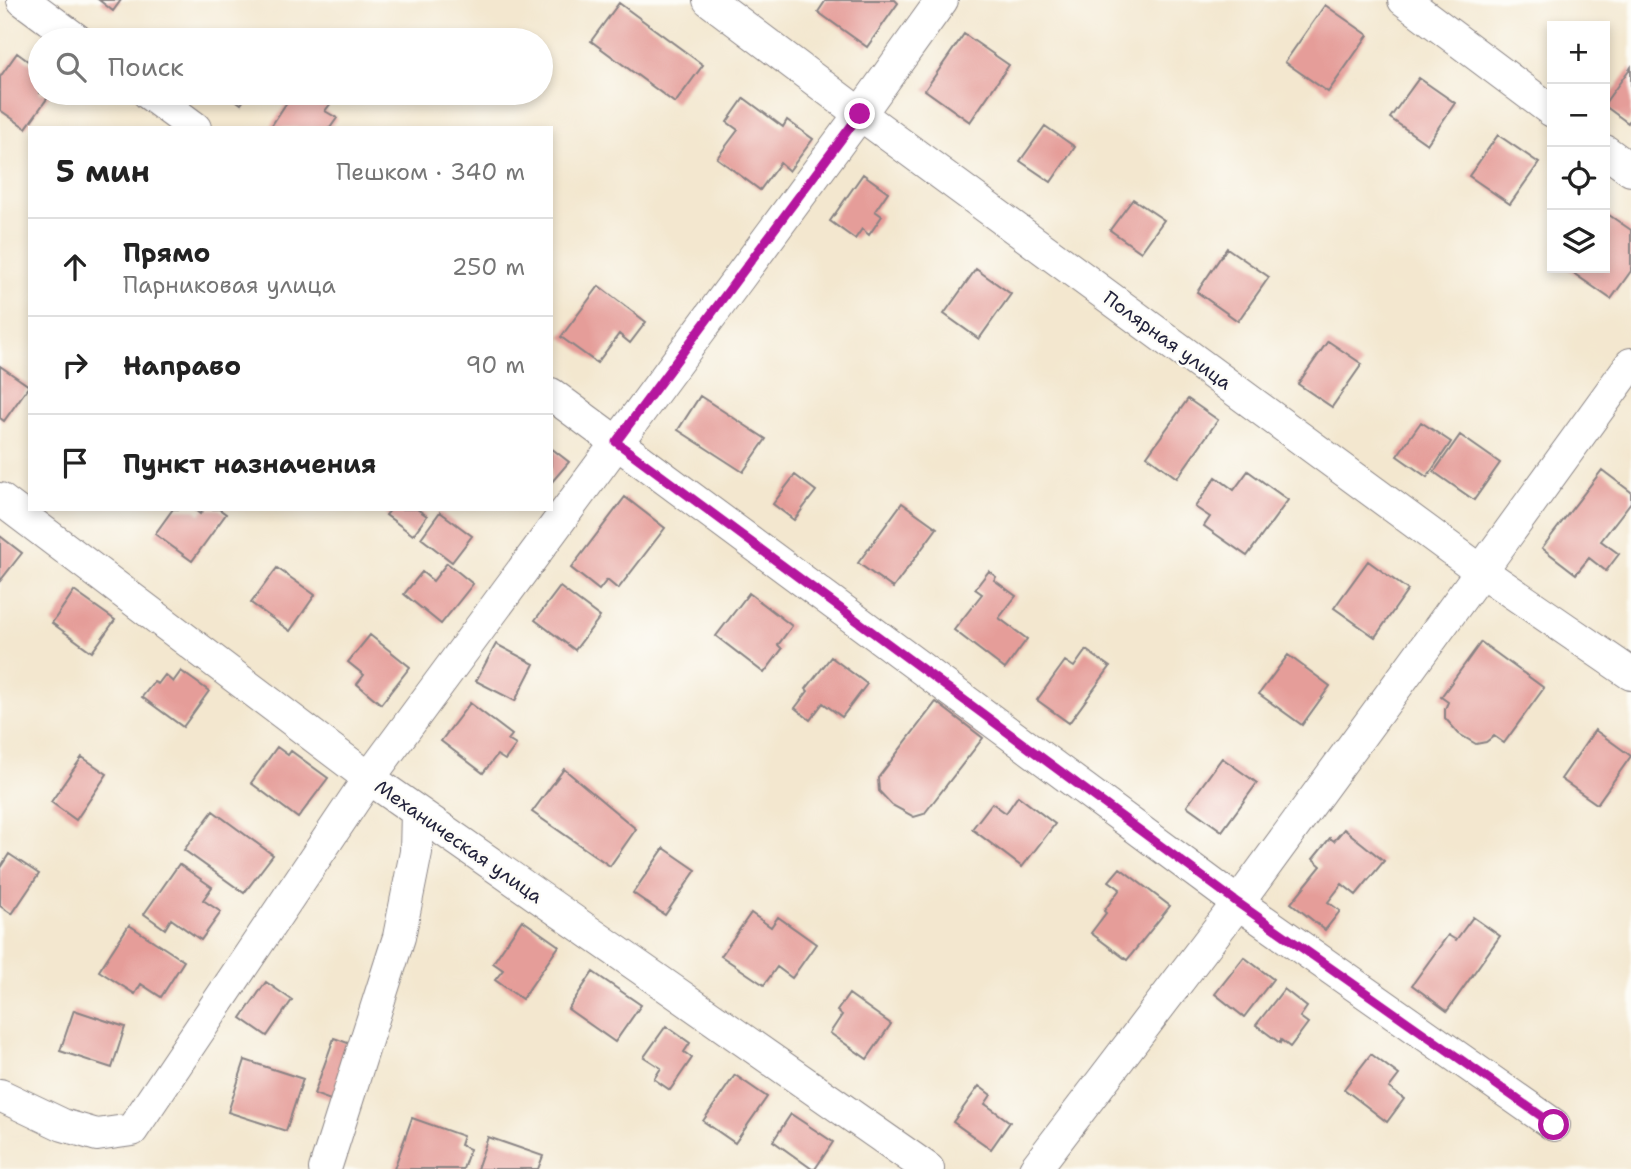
<!DOCTYPE html>
<html lang="ru">
<head>
<meta charset="utf-8">
<style>
	body { margin:0; font-family:"Shantell Sans",sans-serif; background:#f6f6f6; color:#222 }
	.controls { position:absolute; right:21px; top:21px; display:grid; overflow:hidden; border-radius:0px; box-shadow:0 4px 10px #0003 }
	.controls button { width:63px; height:63px; display:grid; place-items:center; padding:0; border:0; border-bottom:2px solid #e0e0e0; background:#fff; color:#222; font:35px sans-serif }
	.stop { position:absolute; width:21px; height:21px; margin:-16px; border:5px solid #b5179e; border-radius:50%; background:#fff }
	.stop.end { background:#b5179e; border-color:#fff; box-shadow:0 2px 7px #0008 }
	.list { margin:0; padding:0; list-style:none }
	h2 { display:flex; justify-content:space-between; align-items:center; height:91px; margin:0; padding:0 28px; font-size:30px }
	h2 small { font-size:23px; font-weight:400; color:#767676 }
	.list li { display:grid; grid-template-columns:46px 1fr auto; gap:21px; align-items:center; box-sizing:border-box; height:98px; padding:0 28px; border-top:2px solid #e0e0e0 }
	.list b { display:block; font-size:26px; white-space:nowrap }
	.list p { margin:0; font-size:23px; white-space:nowrap; color:#767676 }
	.list em { font-size:23px; font-style:normal; color:#767676 }
	.icon { flex:none; width:38px; height:38px; fill:none; stroke:currentColor; stroke-width:2; stroke-linecap:round; stroke-linejoin:round }
	.map { position:relative; flex:none; width:1631px; height:1169px; overflow:hidden }
	.search { position:absolute; background:#fff; box-shadow:0 4px 10px #0003; left:28px; top:28px; width:525px; height:77px; display:flex; align-items:center; gap:18px; box-sizing:border-box; padding:0 24px; border-radius:38px; color:#767676; font-size:26px }
	.panel { position:absolute; background:#fff; box-shadow:0 4px 10px #0003; left:28px; top:126px; width:525px; height:385px; border-radius:0px }
	.map>svg:first-child { display:block }
	.building { fill:#e59d99 }
	.lines { fill:none; stroke-linecap:round; stroke-linejoin:round }
	.minor-casing { stroke:#8a8485; stroke-width:34 }
	.minor { stroke:#fff; stroke-width:32 }
	.route { stroke:#b5179e; stroke-width:9 }
	.labels { text-anchor:middle; stroke-width:5; stroke-linejoin:round; paint-order:stroke }
	.street-label { font-size:19px; fill:#22223b; stroke:#fdfcf7 }
</style>
</head>
<body>
<div class="map">
<svg width="1631" height="1169" viewBox="0 0 1631 1169">
	<rect width="100%" height="100%" fill="#fdfcf7"/>
	<filter id="ink" filterUnits="userSpaceOnUse"><feTurbulence type="fractalNoise" baseFrequency=".0143" numOctaves="2"/><feDisplacementMap in="SourceGraphic" scale="14" xChannelSelector="R" yChannelSelector="G"/><feConvolveMatrix kernelMatrix="1 2 1 2 8 2 1 2 1" color-interpolation-filters="sRGB"/></filter>
	<filter id="wash" filterUnits="userSpaceOnUse"><feTurbulence type="fractalNoise" baseFrequency=".00686" numOctaves="4" result="noise"/><feDisplacementMap in="SourceGraphic" scale="28" xChannelSelector="R" yChannelSelector="G"/><feGaussianBlur stdDeviation="1.57" result="paint"/><feColorMatrix in="noise" values="0 0 0 0 0 0 0 0 0 0 0 0 0 0 0 0 0 1.4 0 .05"/><feComposite in="paint" operator="in"/></filter>
	<g filter="url(#wash)">
		<rect width="100%" height="100%" fill="#f3e7cf"/>
		<g id="blocks">
			<path class="building" d="M99,0H121L113,11Z
				M826,0H895L898,3L867,47L818,12Z
				M619,3L703,65L675,103L591,41Z
				M1325,5L1368,35L1328,92L1285,62Z
				M964,34L1009,65L970,122L925,90Z
				M17,53L40,70V93H51L26,128L0,110V77Z
				M1631,67V118L1628,123L1605,106V103Z
				M1419,78L1455,103L1427,144L1390,118Z
				M226,93H249L241,104Z
				M293,93H315L331,103L325,111L337,118L330,128H270Z
				M744,98L783,127L787,120L813,139L789,171L780,163L760,190L717,158L738,130L727,122Z
				M1045,126L1075,147L1051,182L1020,161Z
				M1498,135L1539,163L1510,204L1469,176Z
				M863,174L888,192L875,211L882,216L869,235L862,229L855,239L830,221Z
				M1133,199L1164,220L1141,252L1110,230Z
				M1606,213L1631,230V271L1611,299L1566,268H1605V215Z
				M1227,248L1269,277L1238,321L1197,292Z
				M976,269L1011,294L979,339L944,314Z
				M599,286L646,322L630,343L619,334L597,363L561,337Z
				M1328,341L1362,364L1332,407L1298,384Z
				M0,366L29,386L4,421L0,418Z
				M700,396L766,439L743,472L678,430Z
				M1188,399L1218,420L1177,478L1147,456Z
				M1421,422L1451,442L1427,477L1397,456Z
				M1460,435L1500,463L1474,500L1434,472Z
				M551,448L569,462L551,483Z
				M1602,470L1631,492V502L1601,541L1619,554L1606,571L1589,558L1576,574L1542,548Z
				M1248,471L1288,500L1247,556L1204,526L1210,517L1195,507L1216,477L1234,490Z
				M795,475L816,491L794,520L773,504Z
				M625,497L665,528L618,589L607,580L599,590L571,568Z
				M902,503L937,528L893,588L858,563Z
				M173,509H194L200,514L204,509H219L226,514L192,561L155,534Z
				M391,509H417L427,516L413,535L386,515Z
				M440,512L472,536L452,562L421,538Z
				M0,536L22,553L0,581Z
				M1368,561L1408,590L1375,637L1334,608Z
				M447,563L473,584L441,624L404,594L422,572L433,581Z
				M277,568L315,595L290,631L251,603Z
				M989,571L996,577L994,580L1016,596L999,618L1027,639L1005,669L954,630L982,594L975,589Z
				M560,587L600,617L575,650L535,620Z
				M74,591L115,620L92,652L52,623Z
				M749,593L792,626L778,645L782,649L764,673L716,636Z
				M370,635L410,667L381,704L357,684L364,675L348,662Z
				M1481,642L1544,688L1504,743L1494,736L1486,742L1476,744L1459,734L1445,718V709L1448,702L1441,697Z
				M496,644L534,664L515,701L476,681Z
				M1086,650L1110,667L1069,723L1037,700L1065,661L1074,667Z
				M1288,655L1330,686L1302,725L1259,694Z
				M831,657L867,684L842,717L823,703L810,720L795,708L808,691L806,689Z
				M181,671L209,691L183,727L142,697L154,682L158,684L165,675L173,682Z
				M936,702L983,738L924,814L914,817L892,805L879,791L878,778Z
				M470,703L512,735L508,740L516,745L505,760L497,755L483,773L441,741Z
				M1595,730L1631,756L1597,804L1561,779Z
				M277,747L288,755L291,751L328,778L298,818L251,783Z
				M82,757L107,774L76,820L51,802Z
				M1222,758L1257,783L1222,831L1187,806Z
				M564,769L636,829L610,866L532,812Z
				M1018,796L1055,824L1022,867L972,829L992,803L1006,813Z
				M213,811L273,855L244,893L184,850Z
				M1344,829L1384,861L1356,895L1342,884L1328,902L1340,911L1325,930L1291,903L1321,866L1313,859L1330,838L1334,841Z
				M664,848L696,870L665,915L633,893Z
				M9,854L39,874L12,914L0,906V868Z
				M179,864L212,887L203,900L221,912L201,940L171,919L165,929L144,914Z
				M1120,868L1170,906L1127,960L1091,933L1106,913L1104,911L1120,889L1109,881Z
				M751,913L771,927L778,917L816,944L792,978L777,967L764,985L721,956Z
				M1473,917L1500,936L1447,1011L1412,985L1448,935L1456,940Z
				M522,920L559,946L522,999L495,980L503,970L493,963Z
				M129,925L184,961L161,997L141,984L135,994L99,971Z
				M1244,957L1273,979L1244,1017L1215,994Z
				M593,972L641,1005L615,1042L568,1009Z
				M266,982L292,1000L267,1036L241,1018Z
				M1284,989L1307,1007L1300,1017L1308,1023L1290,1047L1281,1040L1280,1043L1256,1025Z
				M849,994L891,1024L867,1059L830,1033L842,1015L837,1011Z
				M74,1010L125,1027L112,1068L60,1051Z
				M666,1026L690,1043L684,1052L692,1058L670,1090L654,1079L661,1068L644,1057Z
				M334,1038L356,1046L336,1102L314,1094Z
				M1371,1054L1399,1075L1389,1088L1404,1099L1387,1122L1344,1089Z
				M245,1060L303,1079L286,1131L228,1112Z
				M735,1075L767,1097L735,1143L703,1121Z
				M979,1086L991,1095L985,1104L1010,1122L991,1149L953,1122Z
				M791,1114L833,1142L815,1169H812L773,1141Z
				M412,1118L463,1136L460,1145L470,1149L463,1169H394Z
				M488,1137L543,1156L538,1169H477Z"/>
		</g>
	</g>
	<g filter="url(#ink)">
		<use href="#blocks" fill-opacity="0" stroke="#8a8485" stroke-width="2"/>
		<g class="lines">
			<defs>
				<path id="minor" d="M23,0L77,40
					M709,0L860,114L1481,571L1631,674
					M1404,0L1552,111
					M148,93L195,128
					M1605,151L1631,170
					M551,394L1238,903L1554,1125
					M0,499L369,778L928,1169
					M0,1095L63,1125L97,1135L132,1130L369,778L860,114L942,0
					M325,1169L399,937L416,852L417,812
					M1035,1169L1238,903L1481,571L1631,364"/>
			</defs>
			<use href="#minor" class="minor-casing"/>
			<use href="#minor" class="minor"/>
		</g>
	</g>
	<g class="lines" filter="url(#ink)">
		<path class="route" d="M860,114L616,442L1238,903L1554,1125"/>
	</g>
	<g class="labels">
		<g class="street-label">
			<text transform="translate(1168 340) rotate(36)" y="7">Полярная улица</text>
			<text transform="translate(459 841) rotate(35)" y="7">Механическая улица</text>
		</g>
	</g>
</svg>
<div class="controls">
<button>+</button>
<button>−</button>
<button><svg class="icon" aria-label="locate" viewBox="0 0 24 24"><circle cx="12" cy="12" r="6"/><path d="M12 2v4M12 18v4M2 12h4M18 12h4"/></svg></button>
<button><svg class="icon" aria-label="layers" viewBox="0 0 24 24"><path d="M12 4l9 5-9 5-9-5zM3 14l9 5 9-5"/></svg></button>
</div>
<div class="stop" style="left:1554px;top:1125px"></div>
<div class="stop end" style="left:860px;top:114px"></div>
<div class="search"><svg class="icon" aria-label="search" viewBox="0 0 24 24"><circle cx="10" cy="10" r="6"/><path d="M15 15l6 6"/></svg>Поиск</div>
<section class="panel">
<h2>5 мин<small>Пешком · 340 m</small></h2>
<ul class="list">
<li><svg class="icon" aria-label="ahead" viewBox="0 0 24 24"><path d="M12 20V5M6 11l6-6 6 6"/></svg><div><b>Прямо</b><p>Парниковая улица</p></div><em>250 m</em></li>
<li><svg class="icon" aria-label="right" viewBox="0 0 24 24"><path d="M7 20v-9h11M14 6l5 5-5 5"/></svg><div><b>Направо</b></div><em>90 m</em></li>
<li><svg class="icon" aria-label="arrive" viewBox="0 0 24 24"><path d="M6 21V4h12l-3 4 3 4H6"/></svg><div><b>Пункт назначения</b></div></li>
</ul>
</section>
</div>
</body>
</html>
